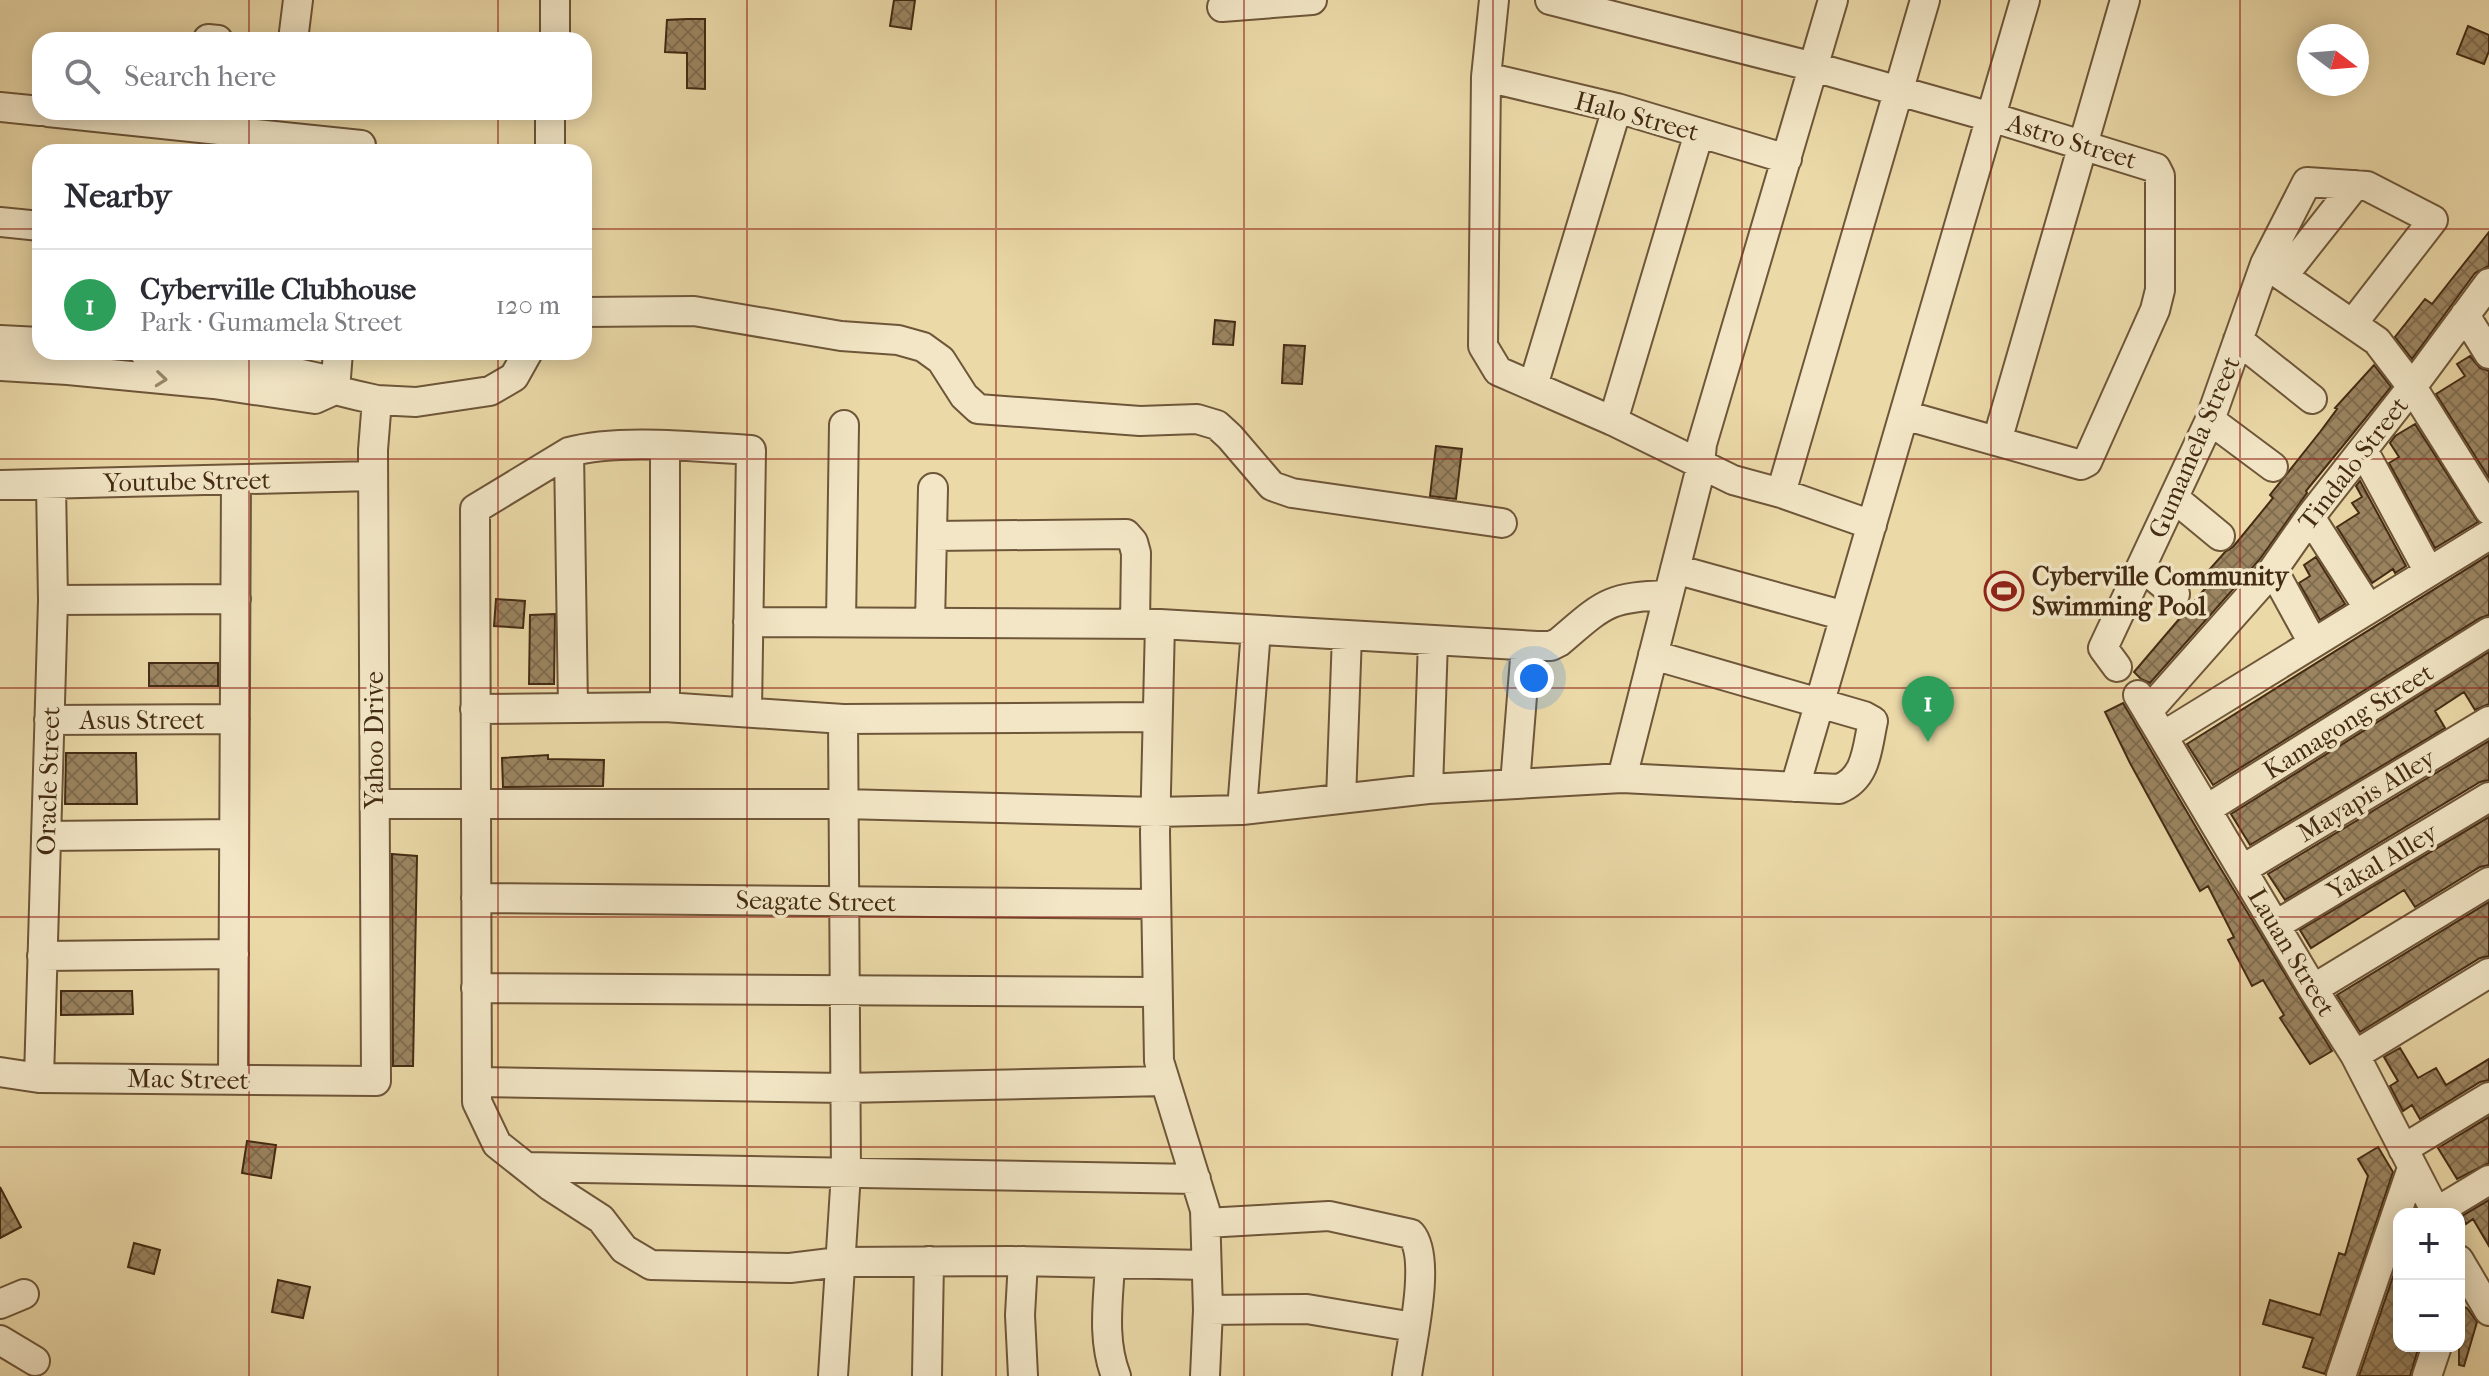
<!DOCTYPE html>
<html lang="en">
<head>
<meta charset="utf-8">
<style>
	body { margin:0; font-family:"IM FELL French Canon",serif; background:#f2f2f3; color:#2b2b33 }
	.controls { position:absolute; right:24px; bottom:24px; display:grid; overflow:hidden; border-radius:16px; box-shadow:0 4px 20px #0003 }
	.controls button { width:72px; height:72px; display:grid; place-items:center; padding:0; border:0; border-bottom:2px solid #e1e1e2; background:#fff; color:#2b2b33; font:40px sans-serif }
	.compass { position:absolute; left:2297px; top:24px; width:72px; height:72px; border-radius:50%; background:#fff; box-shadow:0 4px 20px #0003; rotate:106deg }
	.you { position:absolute; left:1534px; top:678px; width:28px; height:28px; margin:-20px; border:6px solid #fff; border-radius:50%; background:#1a73e8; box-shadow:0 0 0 12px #1a73e833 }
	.badge { display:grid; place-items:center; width:52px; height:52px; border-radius:50%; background:#8f2418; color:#fff; font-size:26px; font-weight:700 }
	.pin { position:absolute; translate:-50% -66px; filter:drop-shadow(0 2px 4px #0008) }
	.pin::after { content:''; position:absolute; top:42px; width:28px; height:24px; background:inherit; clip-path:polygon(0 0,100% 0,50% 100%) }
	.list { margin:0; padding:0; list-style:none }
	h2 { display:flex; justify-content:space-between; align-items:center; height:104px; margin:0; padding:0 32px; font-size:34px }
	h2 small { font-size:26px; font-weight:400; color:#7c7c81 }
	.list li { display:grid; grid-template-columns:52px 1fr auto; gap:24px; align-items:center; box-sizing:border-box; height:112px; padding:0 32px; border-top:2px solid #e1e1e2 }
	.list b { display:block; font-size:30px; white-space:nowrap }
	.list p { margin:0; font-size:26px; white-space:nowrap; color:#7c7c81 }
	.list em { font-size:26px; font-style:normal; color:#7c7c81 }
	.icon { flex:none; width:44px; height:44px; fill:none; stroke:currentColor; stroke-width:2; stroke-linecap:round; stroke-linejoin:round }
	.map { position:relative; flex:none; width:2489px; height:1376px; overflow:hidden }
	.search { position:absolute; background:#fff; box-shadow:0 4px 20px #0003; left:32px; top:32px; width:560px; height:88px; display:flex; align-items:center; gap:20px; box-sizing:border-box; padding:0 28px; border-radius:24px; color:#7c7c81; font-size:30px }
	.panel { position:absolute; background:#fff; box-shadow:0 4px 20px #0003; left:32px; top:144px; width:560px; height:216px; border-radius:24px }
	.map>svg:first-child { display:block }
	.building { fill:url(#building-cross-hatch); stroke:#442b14; stroke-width:2 }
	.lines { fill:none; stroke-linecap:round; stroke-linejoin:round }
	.minor-casing { stroke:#6e5639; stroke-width:32 }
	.minor { stroke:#f2e6c6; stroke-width:28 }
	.oneway { stroke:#9b886d }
	.grid { fill:none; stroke:#8f2418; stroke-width:2; stroke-opacity:0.55 }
	.labels { text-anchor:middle; stroke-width:7; stroke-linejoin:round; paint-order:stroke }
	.street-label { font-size:26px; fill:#442b14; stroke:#f2e6c6 }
	.poi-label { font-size:26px; font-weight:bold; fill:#442b14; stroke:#f2e6c6; text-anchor:start }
</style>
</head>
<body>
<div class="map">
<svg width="2489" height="1376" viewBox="0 0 2489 1376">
	<defs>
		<pattern id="building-cross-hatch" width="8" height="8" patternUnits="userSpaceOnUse" patternTransform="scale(2)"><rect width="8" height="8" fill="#9b8561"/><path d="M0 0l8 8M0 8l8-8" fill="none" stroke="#806d4f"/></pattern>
	</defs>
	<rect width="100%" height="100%" fill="#ebd9a8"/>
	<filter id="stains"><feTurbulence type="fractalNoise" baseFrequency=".0025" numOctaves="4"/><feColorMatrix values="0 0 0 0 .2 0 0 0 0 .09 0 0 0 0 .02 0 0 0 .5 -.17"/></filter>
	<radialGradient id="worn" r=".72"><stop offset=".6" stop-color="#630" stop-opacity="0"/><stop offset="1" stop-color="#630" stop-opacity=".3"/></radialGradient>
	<path class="building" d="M894,0H915L911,29L890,26Z
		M687,19H705V89L687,88V53L665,52L667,20Z
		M2468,26L2489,35V51L2484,64L2457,54Z
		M2489,232V266L2475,273L2412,359L2395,337L2425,299L2432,304Z
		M1215,320L1235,322L1233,345L1213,344Z
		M1284,345L1305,346L1302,384L1282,383Z
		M2470,356L2480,368L2489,371V478L2436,394L2465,376L2457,364Z
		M2374,365L2391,387L2306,491L2307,493L2260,559L2150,683L2141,679L2134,672L2209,584L2202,578L2225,552L2233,547L2273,498L2270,495L2320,432L2337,409L2335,408Z
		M2415,424L2478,522L2435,548L2389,463L2399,457L2390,443L2395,436Z
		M1436,446L1462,449L1456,499L1430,496Z
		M2360,481L2406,566L2395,573L2393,569L2372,583L2337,527L2359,513L2352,503L2362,497L2356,486Z
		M2489,555V615L2480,618L2213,785L2187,744Z
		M2316,557L2345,604L2320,620L2299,583L2310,576L2304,565Z
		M496,599L525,601L523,628L494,626Z
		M555,614L554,684H529L530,615Z
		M2489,652V704L2475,710L2464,692L2435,711L2445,728L2250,845L2231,814Z
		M149,663H218V686H149Z
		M2123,703L2210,851L2332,1051L2310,1064L2280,1018L2284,1015L2263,980L2252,986L2228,940L2234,937L2208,886L2200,891L2130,763L2105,712Z
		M2489,741V780L2480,782L2285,900L2268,874Z
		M66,753H136L137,804H65Z
		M548,755V759L604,760L603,786L503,787L502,758Z
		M2489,817V865L2480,867L2415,907L2404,890L2311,948L2300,930Z
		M392,854L417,856L413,1066H393Z
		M2489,902V956L2480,958L2360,1032L2337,995Z
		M61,991H132L133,1014L61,1015Z
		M2400,1048L2418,1078L2436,1068L2446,1085L2489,1059V1080L2480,1082L2420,1119L2412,1105L2403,1111L2390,1086L2398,1081L2384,1057Z
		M2489,1117V1163L2457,1179L2438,1148Z
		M247,1141L276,1145L271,1178L242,1173Z
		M2378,1147L2393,1172L2325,1374L2303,1367L2313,1338L2263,1324L2270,1300L2320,1315L2339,1253L2345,1255L2368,1176L2358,1159Z
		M0,1187L21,1227L0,1238Z
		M2489,1200V1246L2473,1219L2466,1224L2462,1216Z
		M134,1243L160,1250L154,1274L128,1267Z
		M2399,1259V1346H2419L2410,1376H2359Z
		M278,1280L310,1287L303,1318L272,1312Z
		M2459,1305L2467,1308L2477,1322L2464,1366L2459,1365Z"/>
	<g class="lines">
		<defs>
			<path id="minor" d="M1494,0L1486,77L1483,346L1498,371L1613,421L1733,480L1781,493L1872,525
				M1550,0L1814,67L1991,117L2156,168L2160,176V290L2155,310L2087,462L2081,465L1904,415
				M1222,7L1312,0
				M208,39L218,40
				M293,40L298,0
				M555,40V0
				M1486,77L1617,108L1787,159
				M0,107L40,111
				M48,112L361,145L360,152
				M550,152V112
				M0,222L40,226
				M2265,264L2377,341L2412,387L2489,510
				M2283,276L2355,185
				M584,312L694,311L841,336L898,340L923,347L941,360L964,396L978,409L1140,421L1197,419L1217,425L1230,437L1272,486L1292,493L1502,523
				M2465,315L2489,354
				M0,340L40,342
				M2238,340L2312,399
				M144,352L242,361L319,378L335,390L355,395L377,400L416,402L490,391L514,377L528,352
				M0,366L68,370L214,384L315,399L335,390
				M1533,386L1617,108
				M335,390L338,352
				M2210,420L2273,467
				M1613,421L1699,133
				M1997,441L2125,0
				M2363,450L2429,572
				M569,452L573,707
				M0,485L373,476
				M1781,493L1925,0
				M2174,498L2220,536
				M2310,517L2369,609
				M933,536L1126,534L1133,542L1136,553L1135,624
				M2142,567L2175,594
				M1675,569L1845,616
				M2273,570L2313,643
				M53,600L236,599
				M748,622L1160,624L1537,646H1551L1559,642C1604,604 1607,597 1668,595
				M841,622L844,425
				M930,623L933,488
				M1160,624L1155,833L1159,1061L1205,1210L1208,1310L1205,1376
				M2117,667L2103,648L2210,420L2265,264L2307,182L2367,186L2433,220L2353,323
				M2138,695L2313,989L2355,1055L2437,1214
				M665,707V446
				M475,709L665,707L843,719L1157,717
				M2149,710L2273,570L2310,517L2412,387L2489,283
				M747,711L751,450C699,447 618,438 569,452L475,509L477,1102L497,1144L550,1186L601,1219L624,1249L651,1265L790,1268L839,1262L1011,1261L1206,1265
				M49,720L235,719
				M2163,736L2489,535
				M1622,778L1699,475L1702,444L1833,0
				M1515,784L1526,646
				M1795,787L2025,0
				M1428,789L1433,640
				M1341,799L1347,635
				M375,804H843L1156,812L1242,810L1428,789L1622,778L1839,789C1867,778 1867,748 1873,721L1864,716L1653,655
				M2207,809L2489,632
				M1242,810L1256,630
				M46,836L234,834
				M2243,869L2489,721
				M476,898L1156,904
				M2276,925L2489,797
				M42,956L234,954
				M476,988L1156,992
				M2313,989L2489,882
				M2355,1055L2489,973
				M0,1072L39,1078L376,1081L373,450L377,400
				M39,1078L53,600L51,485
				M233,1080L236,480
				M477,1082L845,1088L1165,1081
				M2403,1149L2489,1097
				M526,1167L1196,1179
				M2436,1212L2489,1180
				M1206,1223L1329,1216L1411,1234C1432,1258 1411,1344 1407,1376
				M2459,1260L2489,1311
				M1110,1265C1108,1302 1102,1340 1116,1376
				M0,1304L24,1294
				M1208,1310L1307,1309L1413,1327
				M0,1340L35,1361
				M833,1376L846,1173L843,719
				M927,1376L929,1261
				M1023,1376L1020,1315L1023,1261
				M2341,1376L2412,1168
				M2427,1376L2437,1346"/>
		</defs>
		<use href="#minor" class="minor-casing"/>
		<use href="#minor" class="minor"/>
	</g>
	<defs><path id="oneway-chevron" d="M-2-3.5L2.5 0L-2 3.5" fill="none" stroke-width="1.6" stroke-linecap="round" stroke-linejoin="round" transform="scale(2)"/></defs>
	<use class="oneway" href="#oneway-chevron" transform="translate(161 379) rotate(6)"/>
	<path class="grid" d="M249,0V40M498,0V40M747,0V1376M996,0V1376M1244,0V1376M1493,0V1376M1742,0V1376M1991,0V1376M2240,0V1376M249,112V152M498,112V152M0,229H40M584,229H2489M249,352V1376M498,352V1376M0,459H2489M0,688H2489M0,917H2489M0,1147H2489"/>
	<defs>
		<symbol id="stadium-ring" viewBox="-11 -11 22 22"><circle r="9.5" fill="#f2e6c6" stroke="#8f2418" stroke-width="1.5"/><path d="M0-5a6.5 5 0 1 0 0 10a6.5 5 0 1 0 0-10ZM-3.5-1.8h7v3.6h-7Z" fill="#8f2418"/></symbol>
	</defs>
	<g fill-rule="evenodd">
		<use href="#stadium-ring" x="1982" y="569" width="44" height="44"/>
	</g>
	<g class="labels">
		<g class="street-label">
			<text transform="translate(1637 116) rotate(15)" y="9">Halo Street</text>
			<text transform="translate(2072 141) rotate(17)" y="9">Astro Street</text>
			<text transform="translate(2194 447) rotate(-67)" y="9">Gumamela Street</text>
			<text transform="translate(2353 463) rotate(-52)" y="9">Tindalo Street</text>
			<text transform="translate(187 481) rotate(-1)" y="9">Youtube Street</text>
			<text x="142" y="729">Asus Street</text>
			<text transform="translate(2348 721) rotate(-32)" y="9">Kamagong Street</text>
			<text transform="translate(374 740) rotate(-90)" y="9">Yahoo Drive</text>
			<text transform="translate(48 781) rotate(-88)" y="9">Oracle Street</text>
			<text transform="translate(2366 795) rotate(-31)" y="9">Mayapis Alley</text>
			<text transform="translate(2382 861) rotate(-31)" y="9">Yakal Alley</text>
			<text transform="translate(816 901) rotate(1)" y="9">Seagate Street</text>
			<text transform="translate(2292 952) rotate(59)" y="9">Lauan Street</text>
			<text transform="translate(188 1079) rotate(1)" y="9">Mac Street</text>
		</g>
		<g class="poi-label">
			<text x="2032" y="585">Cyberville Community<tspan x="2032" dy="30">Swimming Pool</tspan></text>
		</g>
	</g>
	<rect width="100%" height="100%" filter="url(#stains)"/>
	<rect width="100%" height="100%" fill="url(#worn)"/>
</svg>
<div class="controls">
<button>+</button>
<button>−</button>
</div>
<svg class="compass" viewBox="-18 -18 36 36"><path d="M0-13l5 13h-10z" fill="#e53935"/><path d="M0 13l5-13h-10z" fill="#7c7c81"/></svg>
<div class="you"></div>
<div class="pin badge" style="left:1928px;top:742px;background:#2e9e5b">1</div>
<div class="search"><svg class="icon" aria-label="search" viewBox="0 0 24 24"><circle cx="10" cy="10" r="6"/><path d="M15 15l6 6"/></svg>Search here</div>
<section class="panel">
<h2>Nearby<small></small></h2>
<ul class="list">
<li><span class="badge" style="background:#2e9e5b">1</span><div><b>Cyberville Clubhouse</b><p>Park · Gumamela Street</p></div><em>120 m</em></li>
</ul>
</section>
</div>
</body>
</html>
